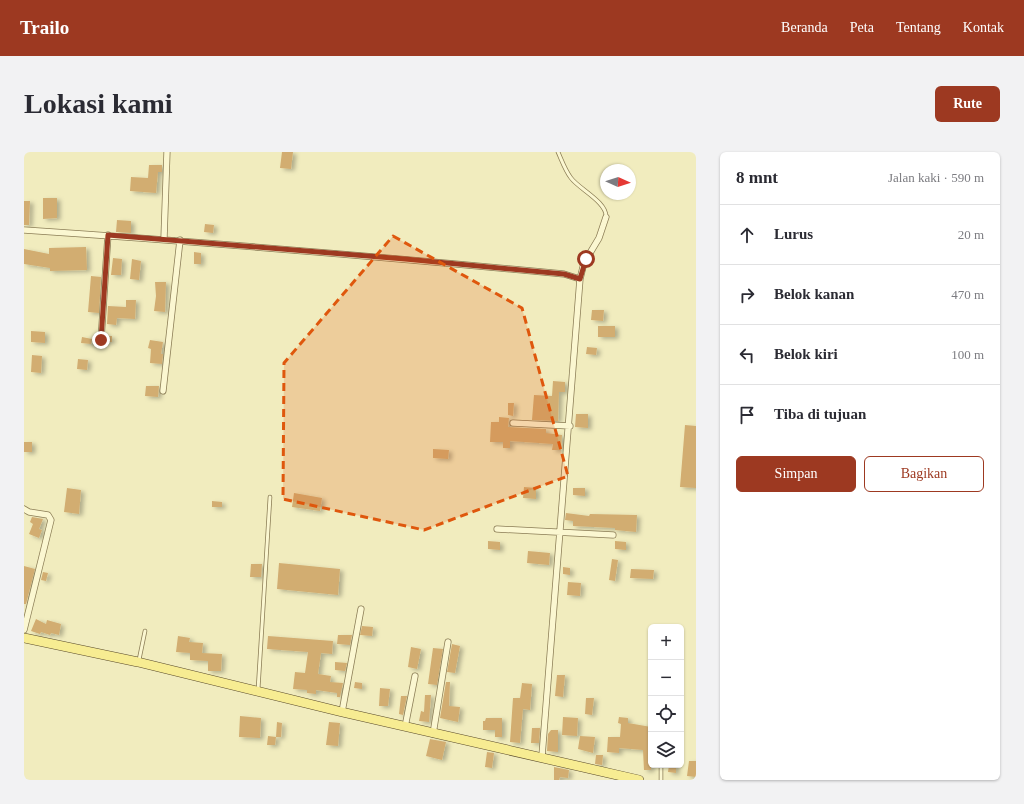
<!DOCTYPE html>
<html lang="id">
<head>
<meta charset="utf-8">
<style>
	body { margin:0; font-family:"Times New Roman",serif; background:#f2f2f3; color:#2b2b33 }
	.controls { position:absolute; right:12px; bottom:12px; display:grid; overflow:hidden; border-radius:6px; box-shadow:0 1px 3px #0004 }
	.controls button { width:36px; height:36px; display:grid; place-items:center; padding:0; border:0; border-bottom:1px solid #e1e1e2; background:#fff; color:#2b2b33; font:20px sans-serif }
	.compass { position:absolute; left:576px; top:12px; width:36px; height:36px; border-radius:50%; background:#fff; box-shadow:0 1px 3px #0004; rotate:93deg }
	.stop { position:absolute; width:12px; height:12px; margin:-9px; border:3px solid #9d3921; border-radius:50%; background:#fff }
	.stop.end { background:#9d3921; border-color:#fff; box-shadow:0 1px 4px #0008 }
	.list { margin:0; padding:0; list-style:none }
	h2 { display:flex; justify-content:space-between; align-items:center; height:52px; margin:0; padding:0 16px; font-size:17px }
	h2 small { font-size:13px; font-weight:400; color:#7c7c81 }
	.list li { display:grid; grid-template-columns:26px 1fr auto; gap:12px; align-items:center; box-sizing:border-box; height:60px; padding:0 16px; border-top:1px solid #e1e1e2 }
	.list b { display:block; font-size:15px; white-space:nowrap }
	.list em { font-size:13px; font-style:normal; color:#7c7c81 }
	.actions { display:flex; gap:8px; padding:12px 16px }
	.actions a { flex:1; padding:9px 0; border:1px solid #9d3921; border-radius:6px; text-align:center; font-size:14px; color:#9d3921 }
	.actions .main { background:#9d3921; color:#fff }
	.icon { flex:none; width:22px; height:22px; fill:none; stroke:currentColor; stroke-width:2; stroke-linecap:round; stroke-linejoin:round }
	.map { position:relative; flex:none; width:672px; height:628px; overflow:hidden; border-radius:6px }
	header { display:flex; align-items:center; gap:24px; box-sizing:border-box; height:56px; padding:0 20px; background:#9d3921; color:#fff }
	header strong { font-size:19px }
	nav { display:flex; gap:22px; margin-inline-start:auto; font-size:14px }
	.intro { display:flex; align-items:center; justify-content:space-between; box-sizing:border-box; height:96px; padding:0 24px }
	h1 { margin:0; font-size:28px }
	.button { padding:10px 18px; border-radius:6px; background:#9d3921; color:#fff; font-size:14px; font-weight:700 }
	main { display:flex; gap:24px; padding:0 24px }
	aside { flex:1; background:#fff; border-radius:6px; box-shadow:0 1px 3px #0004 }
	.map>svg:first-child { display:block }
	.building { fill:#d2ad71; filter:url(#shadow) }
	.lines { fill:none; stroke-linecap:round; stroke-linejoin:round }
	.lane-casing { stroke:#8a7c55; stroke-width:4.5 }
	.street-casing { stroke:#8a7c55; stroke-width:7 }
	.primary-casing { stroke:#57482a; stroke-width:10 }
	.lane { stroke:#fbf7d1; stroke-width:3 }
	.street { stroke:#fbf7d1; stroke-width:5.5 }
	.primary { stroke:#f7ec92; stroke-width:9 }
	.route { stroke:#9d3921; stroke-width:5 }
	.marked { fill:#df570d; fill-opacity:0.2; stroke:#df570d; stroke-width:3; stroke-dasharray:8 5; stroke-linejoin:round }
</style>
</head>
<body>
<header>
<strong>Trailo</strong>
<nav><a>Beranda</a><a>Peta</a><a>Tentang</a><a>Kontak</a></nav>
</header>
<div class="intro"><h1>Lokasi kami</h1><a class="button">Rute</a></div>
<main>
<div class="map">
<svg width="672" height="628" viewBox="0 0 672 628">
	<defs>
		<filter id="shadow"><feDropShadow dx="3.5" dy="2" stdDeviation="2" flood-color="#0004"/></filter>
	</defs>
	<rect width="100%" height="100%" fill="#f1ecbe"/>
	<path class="building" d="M258,0H269L267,17L256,16Z
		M125,13H138V20H134L132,41L106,39L107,25L124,26Z
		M19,46H33V66L19,67Z
		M0,49H6L5,73H0Z
		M93,68L107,69V81L92,80Z
		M181,72L190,73L189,81L180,80Z
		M62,95L63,118L26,119V116L0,112V97L25,102V96Z
		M170,100L177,101V112H170Z
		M89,106L98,107L97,123H87Z
		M108,107L117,109L115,128L106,127Z
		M67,124L77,125L75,161L64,160Z
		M131,130H142L141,160L130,159L132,144Z
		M102,148H112L111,167L93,166L92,173L83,172L84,154L102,155Z
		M568,158H580L579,169L567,168Z
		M574,174H591V185H574Z
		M7,179L21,180V191L7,190Z
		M82,184H88V190H81Z
		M58,185L68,187L67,192L57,191Z
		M126,188L139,190L137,202H139L138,212L126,211L127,197L124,196Z
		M563,195L573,196L572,203L562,202Z
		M8,203L18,204L17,221L7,220Z
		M54,207L64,208L63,218L53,217Z
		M529,229L541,230V240H535L534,269L508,268L510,243L528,244Z
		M122,234H135L134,245L121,244Z
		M484,251H490L489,264L484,263Z
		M552,262H564V276L551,275Z
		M475,265L485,266L484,275L522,277V281L538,283L537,298H528L529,292L486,289V296H479V290H466L467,270H475Z
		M661,273L672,274V336L656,335Z
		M0,290H8V300H0Z
		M409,297L425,298L424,307L409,306Z
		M500,335L512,336V347L499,346Z
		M43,336L57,338L55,362L40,360Z
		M549,336H561V344L549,343Z
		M270,341L298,346L296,359L268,355Z
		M188,349L198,350V355H188Z
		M542,361L565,364L566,362L613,363L612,380L591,378V376L549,374V369L541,368Z
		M8,365L19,367L15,377L18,378L15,386L5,382L9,372L6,370Z
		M464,389L476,390V398L464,397Z
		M591,389L602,390V398L591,397Z
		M504,399L526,401L525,413L503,411Z
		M588,407L594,408L591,429L585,428Z
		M255,411L316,417L314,443L253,437Z
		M227,412H238L237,425H226Z
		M0,414L11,417L2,452H0Z
		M539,415L546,416V423L539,422Z
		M607,417L630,418L629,427L606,426Z
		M19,420L24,421L22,429L17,428Z
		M544,430L557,431L556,444L543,443Z
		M12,467L22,472L23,468L37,472L35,483L27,481L26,483L17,480L16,482L7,479Z
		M338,474L349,475L348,484L336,483Z
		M314,483H328L326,493L313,492Z
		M154,484L166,486L165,490L179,491L178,501L198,502L197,519H184V509L166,508V501L152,500Z
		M244,484L309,489L308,502L297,501L294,522L307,524L306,530L319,531L316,545H313V541L292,538V542L283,541V538L269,537L271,520L281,521L284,500L243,497Z
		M428,492L436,494L431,521L423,520Z
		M387,495L397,497L393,517L384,515Z
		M409,496L419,497L413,533L404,532Z
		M311,510L323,511L321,519L311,518Z
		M533,523H541L539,545L531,544Z
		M331,530L338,531V537L330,536Z
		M422,530H426L425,554L436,555L434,570L416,566Z
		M498,531L508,532L506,558L499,557L496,591L486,590L489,546H496Z
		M356,536L366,537L364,554H355Z
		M401,543H407L405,570L395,569L397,559L400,560Z
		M377,544H383L379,563L375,562Z
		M562,546H570L568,563L561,562Z
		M216,564L237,566L236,586L215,585Z
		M539,565L554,566L553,584L538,583Z
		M595,565L604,566V571L627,575V618H620L619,598L595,596V601L583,600L584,585H596L597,572L594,571Z
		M462,566H478V585H471V578H459V569H461Z
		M253,570L258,571L257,585H252Z
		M305,570L316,571L314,594L302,593Z
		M508,576H516L515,591H507Z
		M527,578H534V600L523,599L524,582Z
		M244,584L252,585L251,593H243Z
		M556,584L571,585L569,601L554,597Z
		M406,587L422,590L418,608L402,604Z
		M463,600L470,601L468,616L461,615Z
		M572,603H579L578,613L571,612Z
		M665,609H672V625L663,624Z
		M645,613H652V621L644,620Z
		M530,615L545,618L544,626L536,625L535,628H530Z"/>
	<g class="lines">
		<defs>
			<path id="lane" d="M534,0C538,9 541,18 547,26C555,37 583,50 582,65
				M115,508L121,479
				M234,538L246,345
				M637,628V613"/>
			<path id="street" d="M0,78C180,90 360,105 540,122L556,127
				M140,86L143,0
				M77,188L84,83
				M139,239L156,88
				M489,271L546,274
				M0,357L5,360L24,363L27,368L0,478
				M473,377L589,383
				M318,560L337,457
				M381,575L391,524
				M409,582L424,490
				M518,604L556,127L560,111L575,86L582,65"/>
			<path id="primary" d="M0,486L114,510L318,560L615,628"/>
		</defs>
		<use href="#lane" class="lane-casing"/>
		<use href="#street" class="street-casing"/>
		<use href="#primary" class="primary-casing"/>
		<use href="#lane" class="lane"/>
		<use href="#street" class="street"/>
		<use href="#primary" class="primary"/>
	</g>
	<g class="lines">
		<path class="route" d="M77,188L84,83L381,107L540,122L556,127L562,107"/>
	</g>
	<path class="marked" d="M369,84L498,156L544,324L400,378L259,347L260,211Z"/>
</svg>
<div class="controls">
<button>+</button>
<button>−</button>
<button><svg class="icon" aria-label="locate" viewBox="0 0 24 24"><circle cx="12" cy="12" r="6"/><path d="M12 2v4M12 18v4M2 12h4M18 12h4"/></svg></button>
<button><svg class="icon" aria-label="layers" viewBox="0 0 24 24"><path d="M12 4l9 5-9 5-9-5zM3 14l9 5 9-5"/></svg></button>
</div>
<svg class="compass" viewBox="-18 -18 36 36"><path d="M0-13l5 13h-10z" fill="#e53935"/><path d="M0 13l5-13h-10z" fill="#7c7c81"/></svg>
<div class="stop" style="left:562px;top:107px"></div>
<div class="stop end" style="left:77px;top:188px"></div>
</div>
<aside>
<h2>8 mnt<small>Jalan kaki · 590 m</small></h2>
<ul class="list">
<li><svg class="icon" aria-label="ahead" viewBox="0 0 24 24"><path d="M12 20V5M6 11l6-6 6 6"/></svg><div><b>Lurus</b></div><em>20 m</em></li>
<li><svg class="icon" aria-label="right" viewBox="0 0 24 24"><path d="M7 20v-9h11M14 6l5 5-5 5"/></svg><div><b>Belok kanan</b></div><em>470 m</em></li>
<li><svg class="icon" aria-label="left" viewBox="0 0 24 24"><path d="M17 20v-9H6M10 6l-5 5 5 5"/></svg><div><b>Belok kiri</b></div><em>100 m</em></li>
<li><svg class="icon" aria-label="arrive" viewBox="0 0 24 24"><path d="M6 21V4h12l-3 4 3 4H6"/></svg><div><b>Tiba di tujuan</b></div></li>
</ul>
<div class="actions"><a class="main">Simpan</a><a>Bagikan</a></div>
</aside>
</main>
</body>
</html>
